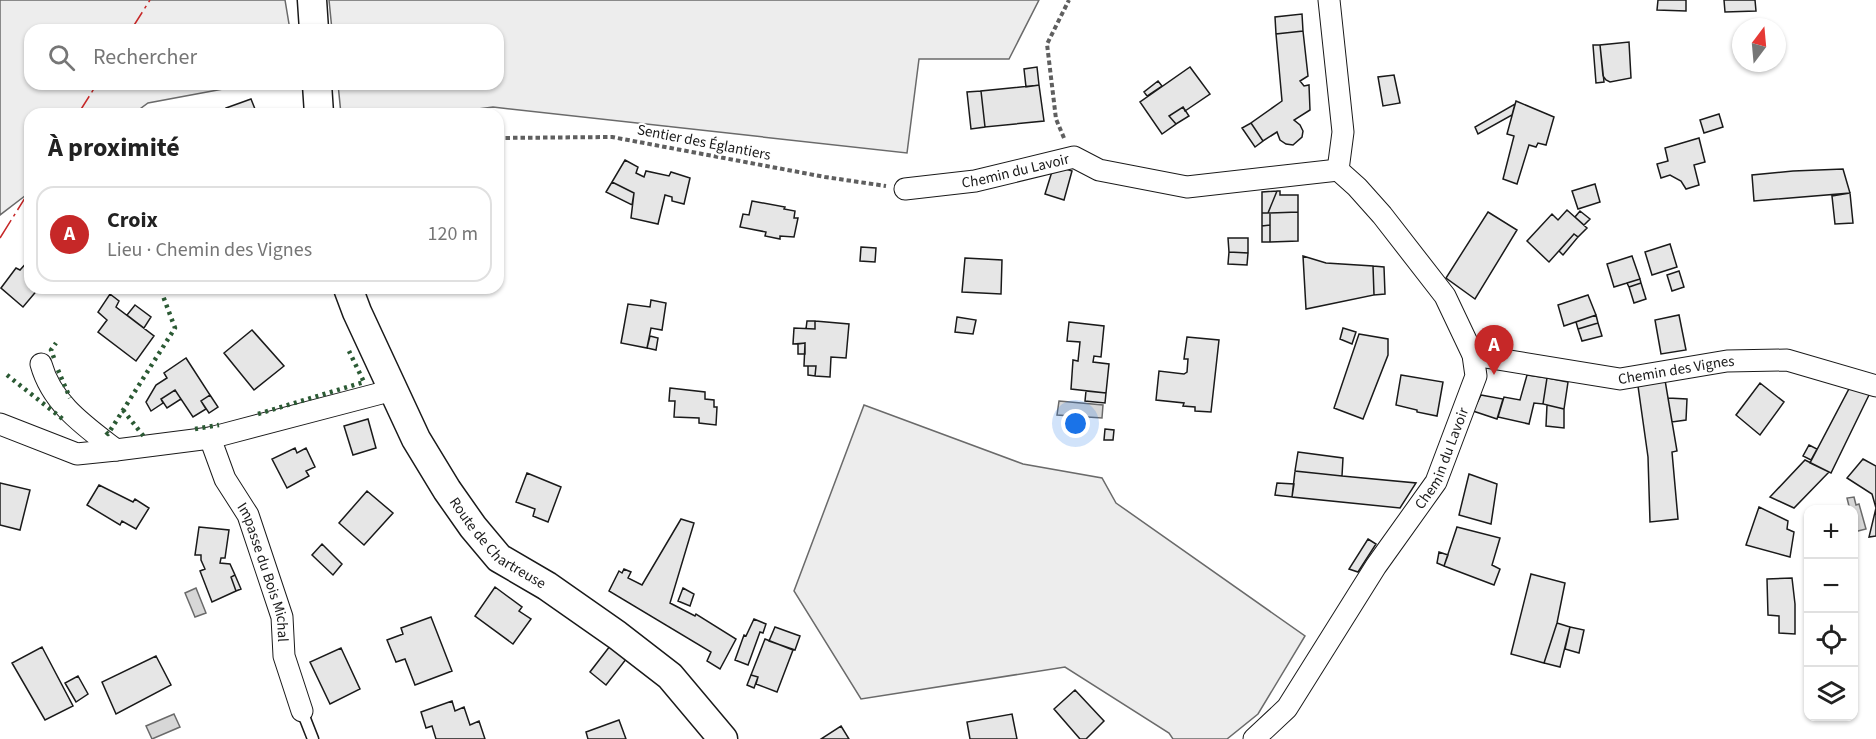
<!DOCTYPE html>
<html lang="fr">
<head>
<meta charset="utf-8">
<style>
	body { margin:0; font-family:"Source Sans 3",sans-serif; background:#f6f6f6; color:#222 }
	.controls { position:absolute; right:18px; bottom:18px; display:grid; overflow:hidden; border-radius:12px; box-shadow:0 2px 4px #0004 }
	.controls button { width:54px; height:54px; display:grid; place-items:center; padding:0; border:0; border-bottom:2px solid #e0e0e0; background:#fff; color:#222; font:30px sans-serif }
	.compass { position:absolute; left:1732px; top:18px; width:54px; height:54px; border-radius:50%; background:#fff; box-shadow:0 2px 4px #0004; rotate:16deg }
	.you { position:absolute; left:1076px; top:424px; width:21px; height:21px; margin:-15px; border:4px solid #fff; border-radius:50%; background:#1a73e8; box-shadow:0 0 0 9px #1a73e833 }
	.badge { display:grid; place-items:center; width:39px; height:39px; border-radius:50%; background:#c62828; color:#fff; font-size:20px; font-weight:700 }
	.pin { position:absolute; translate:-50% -50px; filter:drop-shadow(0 2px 3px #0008) }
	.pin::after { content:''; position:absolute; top:32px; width:21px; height:18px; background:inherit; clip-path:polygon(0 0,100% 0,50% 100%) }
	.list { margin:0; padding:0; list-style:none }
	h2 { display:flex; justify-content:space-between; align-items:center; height:78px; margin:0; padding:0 24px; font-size:26px }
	h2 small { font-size:20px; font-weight:400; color:#767676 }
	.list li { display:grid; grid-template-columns:39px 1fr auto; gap:18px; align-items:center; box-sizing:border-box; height:96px; margin:0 12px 12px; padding:0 12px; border:2px solid #e0e0e0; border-radius:18px }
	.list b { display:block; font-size:22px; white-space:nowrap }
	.list p { margin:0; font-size:20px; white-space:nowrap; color:#767676 }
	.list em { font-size:20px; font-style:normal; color:#767676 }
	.icon { flex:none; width:33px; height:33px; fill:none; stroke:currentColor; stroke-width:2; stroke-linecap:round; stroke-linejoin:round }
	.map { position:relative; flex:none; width:1876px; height:739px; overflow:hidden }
	.search { position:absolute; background:#fff; box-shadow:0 2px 4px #0004; left:24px; top:24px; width:480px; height:66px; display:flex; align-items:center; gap:15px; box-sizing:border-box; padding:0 21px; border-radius:18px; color:#767676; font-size:22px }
	.panel { position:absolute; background:#fff; box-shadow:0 2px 4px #0004; left:24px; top:108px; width:480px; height:186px; border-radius:18px }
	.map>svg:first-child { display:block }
	.built { fill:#ededed; stroke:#6a6a6a; stroke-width:1.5 }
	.water { fill:#d7d7d7; stroke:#6a6a6a; stroke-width:1.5 }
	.building { fill:#e6e6e6; stroke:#1a1a1a; stroke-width:1.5 }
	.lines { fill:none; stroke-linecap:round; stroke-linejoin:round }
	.lane-casing { stroke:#1a1a1a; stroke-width:13 }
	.street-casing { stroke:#1a1a1a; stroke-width:23 }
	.secondary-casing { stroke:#1a1a1a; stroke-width:31 }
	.path { stroke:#5f5f5f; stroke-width:4; stroke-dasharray:4.5 3; stroke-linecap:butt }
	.lane { stroke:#fff; stroke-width:10 }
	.street { stroke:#fff; stroke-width:21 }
	.secondary { stroke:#fff; stroke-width:28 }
	.hedge { stroke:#2b5a34; stroke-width:4.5; stroke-dasharray:3 4.5; stroke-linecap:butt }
	.power { stroke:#c62828; stroke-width:1.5; stroke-dasharray:21 4.5 3 4.5; stroke-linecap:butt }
	.labels { text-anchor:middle; stroke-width:4.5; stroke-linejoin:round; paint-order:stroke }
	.street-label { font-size:15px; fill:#1a1a1a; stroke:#fff }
</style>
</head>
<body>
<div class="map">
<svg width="1876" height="739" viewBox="0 0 1876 739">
	<rect width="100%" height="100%" fill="#fff"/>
	<path class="built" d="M0,0H285L290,30H30V84H250L148,103L133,114H30V192L0,215Z
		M329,0H1039L1009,59H919L907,153L493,107L440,114H341L338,84H498V30H332Z
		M864,405L1023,464L1102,478L1116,503L1305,636L1258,714L1227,739H1173L1169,733L1065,667L861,699L794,591Z"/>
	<path class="water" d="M1059,401L1103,405L1102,418L1057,415Z
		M1854,497L1856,505L1859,504L1866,529L1854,532V510L1847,509L1846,507L1849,506L1847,498Z
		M196,588L206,613L195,617L185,593Z
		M174,714L180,727L152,739L146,726Z"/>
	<path class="building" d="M1658,0H1686V11L1657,10Z
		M1724,0H1755L1756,11L1725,12Z
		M1302,14L1303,31L1276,34L1275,17Z
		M1303,31L1308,76L1300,81L1304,86L1309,85L1310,110L1294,120L1300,125L1303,131L1302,137L1293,145L1286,144L1280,140L1277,132L1263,141L1251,123L1282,101L1276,34Z
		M1629,42L1631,78L1610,82L1606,80L1603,76L1600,45Z
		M1593,45H1600L1604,82L1596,83Z
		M1037,67L1039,85L1026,87L1024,69Z
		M1190,67L1210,94L1185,111L1183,107L1169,116L1176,124L1162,134L1140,102Z
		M1394,75L1400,103L1383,106L1378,77Z
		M1158,81L1162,86L1147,96L1144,92Z
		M1039,85L1044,121L985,127L981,91Z
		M981,91L985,127L971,129L967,92Z
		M251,99L257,114H228L226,108Z
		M1516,101L1554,117L1546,145L1538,143L1536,147L1529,145L1517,184L1503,179L1514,136L1507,134Z
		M1515,104L1512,115L1478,134L1475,127Z
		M1183,107L1189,116L1176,124L1169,116Z
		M1719,114L1723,127L1704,133L1700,120Z
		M1251,123L1263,141L1255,147L1242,128Z
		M1699,138L1705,162L1694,165L1699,185L1686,189L1681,181L1670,175L1661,178L1657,164L1668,161L1665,148Z
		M625,160L638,167L636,173L644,177L646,171L669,176L671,172L690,178L684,204L672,201V197L665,195L658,224L631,218L634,193L612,182Z
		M1054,165L1072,171L1064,200L1045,194Z
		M1843,169L1850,193L1754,201L1752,175L1793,171Z
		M612,182L634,193L632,205L606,192Z
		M1595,184L1600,202L1578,209L1572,191Z
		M1277,191H1280V195H1298V212L1268,213Z
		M1277,191L1268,213H1262V192Z
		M1850,193L1853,223L1835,224L1832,196Z
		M752,201L785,207L784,209L795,211L794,218H798L794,237L780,236V239L765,236L766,232L740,227L743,214L749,215Z
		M1567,210L1587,228L1578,237L1574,234L1549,262L1527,241L1552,214L1558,220Z
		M1580,211L1590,219L1584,225L1575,217Z
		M1298,212V241L1270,242V213Z
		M1488,212L1517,230L1475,299L1446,278Z
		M1262,213H1270V225L1262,226Z
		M1270,225V242H1262V226Z
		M1574,234L1578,237L1563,255L1559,251Z
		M1228,238H1248V253L1229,252Z
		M1670,244L1677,267L1652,275L1645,252Z
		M861,247L876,248L875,262L860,261Z
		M1229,252L1248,253L1247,265L1228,264Z
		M1303,256L1326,263L1373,266L1374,295L1306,309Z
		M1632,256L1640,279L1614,287L1607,264Z
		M965,258L1002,260L1001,294L962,292Z
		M30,259V288H39L23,307L1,288L16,268L20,270Z
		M1373,266L1384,267L1385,294L1374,295Z
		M1679,271L1684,287L1672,291L1667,275Z
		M1640,279L1641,283L1629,287L1627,283Z
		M1641,283L1646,299L1634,303L1629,287Z
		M110,294L119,301L116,307L154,336L136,361L98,332L107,320L98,312Z
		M1588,295L1596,315L1564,326L1558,305Z
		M651,300L666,303L662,330L651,328L647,348L621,343L628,304L650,307Z
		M135,305L151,317L144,328L127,315Z
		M1596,315L1598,323L1578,329L1576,322Z
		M1679,315L1686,350L1661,354L1655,320Z
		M957,317L976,320L973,334L955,332Z
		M807,321H815V329H806Z
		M815,321L849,324L846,358L831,357L830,377L815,376L816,366H804L805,343L793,344L794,328L815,329Z
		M1069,322L1104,326L1101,357L1094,356L1093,362L1109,364L1106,393L1071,389L1073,360L1078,361L1080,342L1067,341Z
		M1598,323L1602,336L1582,341L1578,329Z
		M1343,328L1356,332L1352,344L1340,339Z
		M252,330L284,366L254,390L224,353Z
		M1359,334L1388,339V355L1363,419L1334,408Z
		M650,336L658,338L656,350L647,348Z
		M1187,337L1219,340L1211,412L1195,411V407L1183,406L1184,403L1156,400L1159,371L1184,374L1187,372L1188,359H1184Z
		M805,343V354H798V344Z
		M186,358L210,395L201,401L206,409L193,417L175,390L161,399L163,403L151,411L146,402L156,385L167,378L164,373Z
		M808,366H816L815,376L808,375Z
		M1401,375L1443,382L1437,416L1417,412V410L1396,405Z
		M1527,375L1547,378L1543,404L1534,403L1529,424L1498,417L1504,397L1520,400Z
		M1547,378L1568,382L1564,409L1543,404Z
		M1665,380L1677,451L1672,452L1678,519L1650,522L1648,457L1638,386Z
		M1760,383L1784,402L1760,435L1736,415Z
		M1851,385L1870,393L1831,473L1810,463Z
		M670,388L705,392V399L714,400V407H717L716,425L699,423V418L674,417L675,401H669Z
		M175,390L181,399L167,408L161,399Z
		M1086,391L1106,393L1105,403L1085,401Z
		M210,395L218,407L209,413L201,401Z
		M1481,395L1503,399L1497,419L1473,411Z
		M1668,398L1687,399L1686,420L1672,422Z
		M1547,405L1564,409V428L1546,426Z
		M368,419L376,448L353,455L344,426Z
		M1105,429L1114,430L1113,440H1104Z
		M1809,445L1817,449L1811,460L1803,456Z
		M295,448L297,453L306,448L315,467L306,471L309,476L287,488L272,459Z
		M1298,452L1343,458L1342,476L1295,471Z
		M1863,459L1876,466V508L1872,494L1847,478Z
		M1805,460L1829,472L1794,508L1770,497Z
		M1295,471L1342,476L1416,483L1400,508L1292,497Z
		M527,473L561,487L548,522L533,516L535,509L516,502Z
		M1469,474L1497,484L1491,524L1459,515Z
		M0,483L30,490L20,530L0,525Z
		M1277,483L1294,484L1292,497L1275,495Z
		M99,485L133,502L135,499L149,508L136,529L122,521L120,525L87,505Z
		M367,491L393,513L364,545L339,523Z
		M1759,507L1788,521L1787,529L1794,532L1790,557L1746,545Z
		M1876,508V536L1869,537Z
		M681,519L694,523L670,603L695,616L696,614L736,639L720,669L707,661L711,652L609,591L619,571L622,573L624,569L631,572L628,578L642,585Z
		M199,527L229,530L225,558H221L220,563L230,564L235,575L231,577L236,591L212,602L200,571L205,569L201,560V555H195Z
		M1457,527L1500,538L1492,565L1500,569L1494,585L1444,566Z
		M1368,539L1376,544L1358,572L1349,569Z
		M322,544L342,564L333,575L312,555Z
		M1439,552L1448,555L1444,566L1437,563Z
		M1531,574L1565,583L1557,623L1544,663L1511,654Z
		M235,575L241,589L236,591L231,577Z
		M1792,578L1795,604V634L1779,633V616L1768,615L1767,579Z
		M495,587L522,607L519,611L531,619L513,644L475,616Z
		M683,588L694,594L690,606L678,601Z
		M431,617L452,671L415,685L405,659L396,662L387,640L403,634L401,628Z
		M754,619L766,624L763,633L760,632L748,665L735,660L744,635L746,636Z
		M1557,623L1570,627L1560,667L1544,663Z
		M775,627L800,636L795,650L769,641Z
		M1570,627L1584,630L1579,653L1565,649Z
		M765,639L793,650L777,692L756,684L758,677L751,675Z
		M610,646L627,658L606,685L590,672Z
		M42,647L73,706L45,720L12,663Z
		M341,648L360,689L330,704L310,662Z
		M156,656L171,685L116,714L102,682Z
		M751,675L758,677L754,688L747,685Z
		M78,676L88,694L76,702L65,683Z
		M1075,690L1104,721L1086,739H1080L1054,709Z
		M452,701L455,711L464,707L470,725L479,721L485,739H436L432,726L426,728L421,712Z
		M1012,714L1017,739H970L967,722Z
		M619,720L626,739H588L586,732Z
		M841,726L849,739H821Z"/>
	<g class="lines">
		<defs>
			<path id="lane" d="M302,711L313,739"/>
			<g id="street">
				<path id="s1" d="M905,189L975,181L1074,157L1099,170L1187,187L1338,170"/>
				<path id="s2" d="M1473,355L1620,379L1727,361L1787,360L1876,386"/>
				<path d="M41,364C52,404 85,426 116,450L210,438L393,390"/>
				<path d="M0,424L77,454L116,450"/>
				<path id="s3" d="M210,438L225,479L248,515L282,617L284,656L302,711"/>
				<path id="s4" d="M1254,739L1287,708L1376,566L1436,482L1476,376L1473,355L1445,296L1382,215L1357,187L1338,170L1343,132L1329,0"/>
			</g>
			<g id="secondary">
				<path d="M312,0L314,30"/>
				<path d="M317,84L319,114"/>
				<path id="s5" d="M348,288L357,312L416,439L447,490L473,527L499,558L547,586L617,635L670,676L723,739"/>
			</g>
		</defs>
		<use href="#lane" class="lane-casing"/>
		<use href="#street" class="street-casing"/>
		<use href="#secondary" class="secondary-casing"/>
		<path class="path" d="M498,138L612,137L825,177L886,186
			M1064,138L1056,119L1047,44L1069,0"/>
		<use href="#lane" class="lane"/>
		<use href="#street" class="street"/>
		<use href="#secondary" class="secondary"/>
		<path class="hedge" d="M54,358L51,350L56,343
			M58,370L70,398
			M7,375L64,420
			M123,410L145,438
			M258,414L364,382L349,351
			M195,429L219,425
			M106,432L108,434L175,328L160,288"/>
		<path class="power" d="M131,30L150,0
			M78,114L97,84
			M0,238L30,190"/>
	</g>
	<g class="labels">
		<g class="street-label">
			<text transform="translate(704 142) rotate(11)" y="5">Sentier des Églantiers</text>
			<text dy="5" stroke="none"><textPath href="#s1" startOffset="112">Chemin du Lavoir</textPath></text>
			<text dy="5" stroke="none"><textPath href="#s2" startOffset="206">Chemin des Vignes</textPath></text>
			<text dy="5" stroke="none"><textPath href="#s4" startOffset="340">Chemin du Lavoir</textPath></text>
			<text dy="5" stroke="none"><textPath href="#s5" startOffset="300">Route de Chartreuse</textPath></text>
			<text dy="5" stroke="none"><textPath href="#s3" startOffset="146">Impasse du Bois Michal</textPath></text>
		</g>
	</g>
</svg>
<div class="controls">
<button>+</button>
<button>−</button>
<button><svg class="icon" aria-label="locate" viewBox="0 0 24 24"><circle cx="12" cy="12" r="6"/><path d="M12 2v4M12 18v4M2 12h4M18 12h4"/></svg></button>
<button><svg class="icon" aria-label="layers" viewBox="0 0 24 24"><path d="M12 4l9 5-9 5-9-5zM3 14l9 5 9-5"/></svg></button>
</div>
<svg class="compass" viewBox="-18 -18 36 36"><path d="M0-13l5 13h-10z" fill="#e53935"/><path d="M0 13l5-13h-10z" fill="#767676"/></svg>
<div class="you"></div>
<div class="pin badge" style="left:1494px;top:375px">A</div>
<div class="search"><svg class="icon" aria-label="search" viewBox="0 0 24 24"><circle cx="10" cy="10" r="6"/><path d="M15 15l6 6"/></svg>Rechercher</div>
<section class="panel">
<h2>À proximité<small></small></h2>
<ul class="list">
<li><span class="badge">A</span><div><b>Croix</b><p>Lieu · Chemin des Vignes</p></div><em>120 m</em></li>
</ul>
</section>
</div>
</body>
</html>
